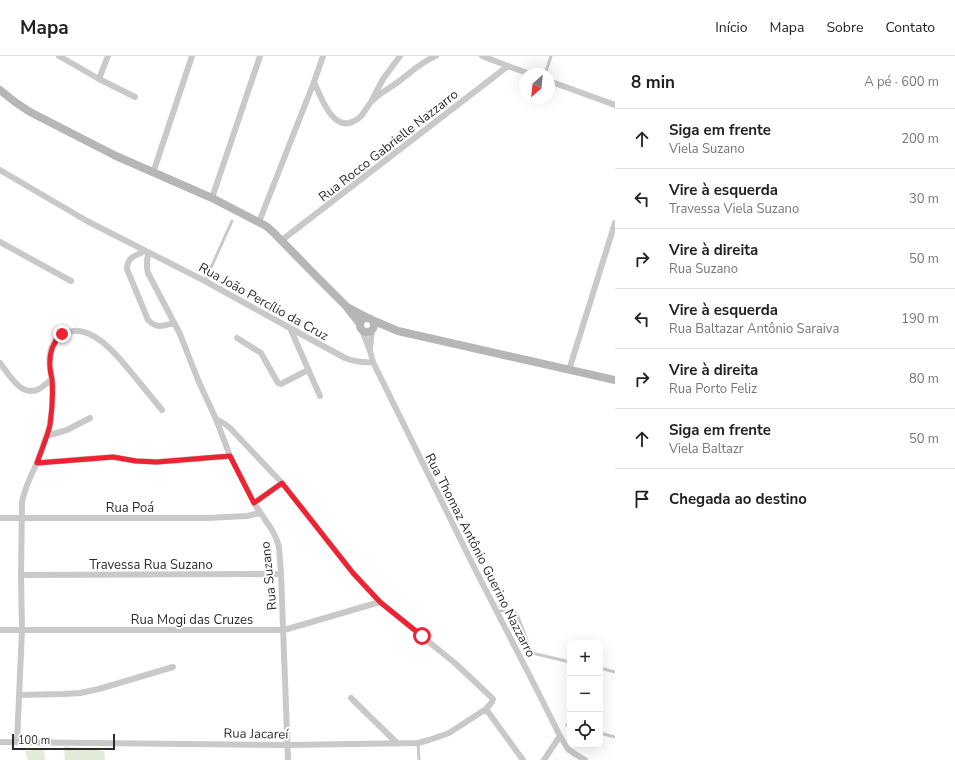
<!DOCTYPE html>
<html lang="pt">
<head>
<meta charset="utf-8">
<style>
	body { margin:0; font-family:"Nunito Sans",sans-serif; background:#f6f6f6; color:#222 }
	.controls { position:absolute; right:12px; bottom:12px; display:grid; overflow:hidden; border-radius:8px; box-shadow:0 4px 16px #0002 }
	.controls button { width:36px; height:36px; display:grid; place-items:center; padding:0; border:0; border-bottom:1px solid #e0e0e0; background:#fff; color:#222; font:20px sans-serif }
	.compass { position:absolute; left:519px; top:12px; width:36px; height:36px; border-radius:50%; background:#fff; box-shadow:0 4px 16px #0002; rotate:207deg }
	.scale { position:absolute; left:12px; bottom:10px; width:103px; box-sizing:border-box; padding-left:4px; border:2px solid #2c2c2c; border-top:0; font-size:11px; line-height:14px; white-space:nowrap; color:#2c2c2c; -webkit-text-stroke:3px #fff; paint-order:stroke }
	.stop { position:absolute; width:12px; height:12px; margin:-9px; border:3px solid #ed2332; border-radius:50%; background:#fff }
	.stop.end { background:#ed2332; border-color:#fff; box-shadow:0 1px 4px #0008 }
	.list { margin:0; padding:0; list-style:none }
	h2 { display:flex; justify-content:space-between; align-items:center; height:52px; margin:0; padding:0 16px; font-size:17px }
	h2 small { font-size:13px; font-weight:400; color:#767676 }
	.list li { display:grid; grid-template-columns:26px 1fr auto; gap:12px; align-items:center; box-sizing:border-box; height:60px; padding:0 16px; border-top:1px solid #e0e0e0 }
	.list b { display:block; font-size:15px; white-space:nowrap }
	.list p { margin:0; font-size:13px; white-space:nowrap; color:#767676 }
	.list em { font-size:13px; font-style:normal; color:#767676 }
	.icon { flex:none; width:22px; height:22px; fill:none; stroke:currentColor; stroke-width:2; stroke-linecap:round; stroke-linejoin:round }
	.map { position:relative; flex:none; width:615px; height:704px; overflow:hidden }
	header { display:flex; align-items:center; gap:24px; box-sizing:border-box; height:56px; padding:0 20px; background:#fff; border-bottom:1px solid #e0e0e0 }
	header strong { font-size:19px }
	nav { display:flex; gap:22px; margin-inline-start:auto; font-size:14px }
	main { display:flex }
	aside { flex:1; background:#fff }
	.map>svg:first-child { display:block }
	.green { fill:#e2ebd8 }
	.lines { fill:none; stroke-linecap:round; stroke-linejoin:round }
	.lane { stroke:#c9c9c9; stroke-width:3 }
	.street { stroke:#c9c9c9; stroke-width:6 }
	.secondary { stroke:#b6b6b6; stroke-width:8 }
	.route { stroke:#ed2332; stroke-width:5 }
	.labels { text-anchor:middle; stroke-width:4; stroke-linejoin:round; paint-order:stroke }
	.street-label { font-size:13px; fill:#2c2c2c; stroke:#fff }
</style>
</head>
<body>
<header>
<strong>Mapa</strong>
<nav><a>Início</a><a>Mapa</a><a>Sobre</a><a>Contato</a></nav>
</header>
<main>
<div class="map">
<svg width="615" height="704" viewBox="0 0 615 704">
	<rect width="100%" height="100%" fill="#fff"/>
	<path class="green" d="M64,690L104,695L105,704H65Z
		M44,693L45,704H28L25,695Z"/>
	<g class="lines">
		<path class="lane" d="M545,18L551,0
			M205,225L232,165
			M496,555H513L517,558L531,595L536,598L570,606
			M600,612L615,616
			M567,669L570,670
			M600,677L615,681
			M418,687L419,704"/>
		<path class="street" d="M59,0L99,23L135,41
			M482,0L508,10L530,18
			M99,23L108,0
			M549,25L615,49
			M314,26C320,39 331,71 349,67C353,66 357,64 360,61C364,57 367,51 371,46C377,39 390,32 398,26C410,17 421,6 436,0
			M372,44L383,23L400,0
			M0,114L87,165L205,225L290,272L345,302C355,306 362,307 373,306
			M153,117L192,0
			M212,142L260,0
			M259,166L314,26L323,0
			M282,184L508,10
			M0,186L71,225
			M145,195C136,199 127,201 127,213L148,264C157,273 162,270 174,267
			M149,197C146,204 146,209 148,217L180,278L198,324L216,363L230,400L254,447L272,474L276,482L279,491L281,518L288,704
			M290,272L320,340
			M362,274L370,295L373,306L477,517L535,630L560,680L568,693L575,698L585,704
			M237,282L261,297L278,327L281,328L308,314
			M370,293L372,274
			M0,307C9,318 21,342 39,333C44,330 48,326 52,323
			M569,314L615,167
			M46,380L67,374L90,362
			M37,407L113,401L136,405L157,406L230,400
			M254,447L282,427
			M0,462H207L247,460L260,457
			M21,519L281,518
			M0,574H284L380,546
			M19,639L63,638L80,637L99,633L173,611
			M351,642L398,688
			M486,653L523,704
			M0,686L288,689L418,687L429,684L449,677L486,653L492,646L493,643L490,640L456,608L380,546L353,517L282,427L230,372L225,368L216,363
			M17,686L22,574L21,519L22,446C25,432 30,421 36,409C39,401 42,393 44,386C46,380 49,374 50,368C52,355 53,336 52,323C51,315 48,307 50,298C51,290 56,280 65,277C92,265 120,303 135,321C144,332 153,343 162,354
			M544,704L560,680"/>
		<path class="secondary" d="M0,34L15,46L30,56L116,100L212,142L266,170L272,175L320,224L346,250L360,268
			M347,251L368,262
			M360 269a7 7 0 1 1 14 0a7 7 0 1 1-14 0Z
			M372,264L398,275L615,324"/>
	</g>
	<g class="lines">
		<path class="route" d="M62,278C52,287 49,298 50,311C50,315 51,319 52,323C53,337 52,355 50,369C47,382 41,395 37,407L113,401L136,405L157,406L230,400L254,447L282,427L353,517L380,546L422,580"/>
	</g>
	<g class="labels">
		<g class="street-label">
			<text transform="translate(388 89) rotate(-38)" y="5">Rua Rocco Gabrielle Nazzarro</text>
			<text transform="translate(264 245) rotate(29)" y="5">Rua João Percílio da Cruz</text>
			<text x="130" y="456">Rua Poá</text>
			<text transform="translate(481 499) rotate(63)" y="5">Rua Thomaz Antônio Guerino Nazzarro</text>
			<text x="151" y="513">Travessa Rua Suzano</text>
			<text transform="translate(268 520) rotate(-96)" y="5">Rua Suzano</text>
			<text x="192" y="568">Rua Mogi das Cruzes</text>
			<text transform="translate(256 677) rotate(1)" y="5">Rua Jacareí</text>
		</g>
	</g>
</svg>
<div class="controls">
<button>+</button>
<button>−</button>
<button><svg class="icon" aria-label="locate" viewBox="0 0 24 24"><circle cx="12" cy="12" r="6"/><path d="M12 2v4M12 18v4M2 12h4M18 12h4"/></svg></button>
</div>
<svg class="compass" viewBox="-18 -18 36 36"><path d="M0-13l5 13h-10z" fill="#e53935"/><path d="M0 13l5-13h-10z" fill="#767676"/></svg>
<div class="scale">100 m</div>
<div class="stop" style="left:422px;top:580px"></div>
<div class="stop end" style="left:62px;top:278px"></div>
</div>
<aside>
<h2>8 min<small>A pé · 600 m</small></h2>
<ul class="list">
<li><svg class="icon" aria-label="ahead" viewBox="0 0 24 24"><path d="M12 20V5M6 11l6-6 6 6"/></svg><div><b>Siga em frente</b><p>Viela Suzano</p></div><em>200 m</em></li>
<li><svg class="icon" aria-label="left" viewBox="0 0 24 24"><path d="M17 20v-9H6M10 6l-5 5 5 5"/></svg><div><b>Vire à esquerda</b><p>Travessa Viela Suzano</p></div><em>30 m</em></li>
<li><svg class="icon" aria-label="right" viewBox="0 0 24 24"><path d="M7 20v-9h11M14 6l5 5-5 5"/></svg><div><b>Vire à direita</b><p>Rua Suzano</p></div><em>50 m</em></li>
<li><svg class="icon" aria-label="left" viewBox="0 0 24 24"><path d="M17 20v-9H6M10 6l-5 5 5 5"/></svg><div><b>Vire à esquerda</b><p>Rua Baltazar Antônio Saraiva</p></div><em>190 m</em></li>
<li><svg class="icon" aria-label="right" viewBox="0 0 24 24"><path d="M7 20v-9h11M14 6l5 5-5 5"/></svg><div><b>Vire à direita</b><p>Rua Porto Feliz</p></div><em>80 m</em></li>
<li><svg class="icon" aria-label="ahead" viewBox="0 0 24 24"><path d="M12 20V5M6 11l6-6 6 6"/></svg><div><b>Siga em frente</b><p>Viela Baltazr</p></div><em>50 m</em></li>
<li><svg class="icon" aria-label="arrive" viewBox="0 0 24 24"><path d="M6 21V4h12l-3 4 3 4H6"/></svg><div><b>Chegada ao destino</b></div></li>
</ul>
</aside>
</main>
</body>
</html>
